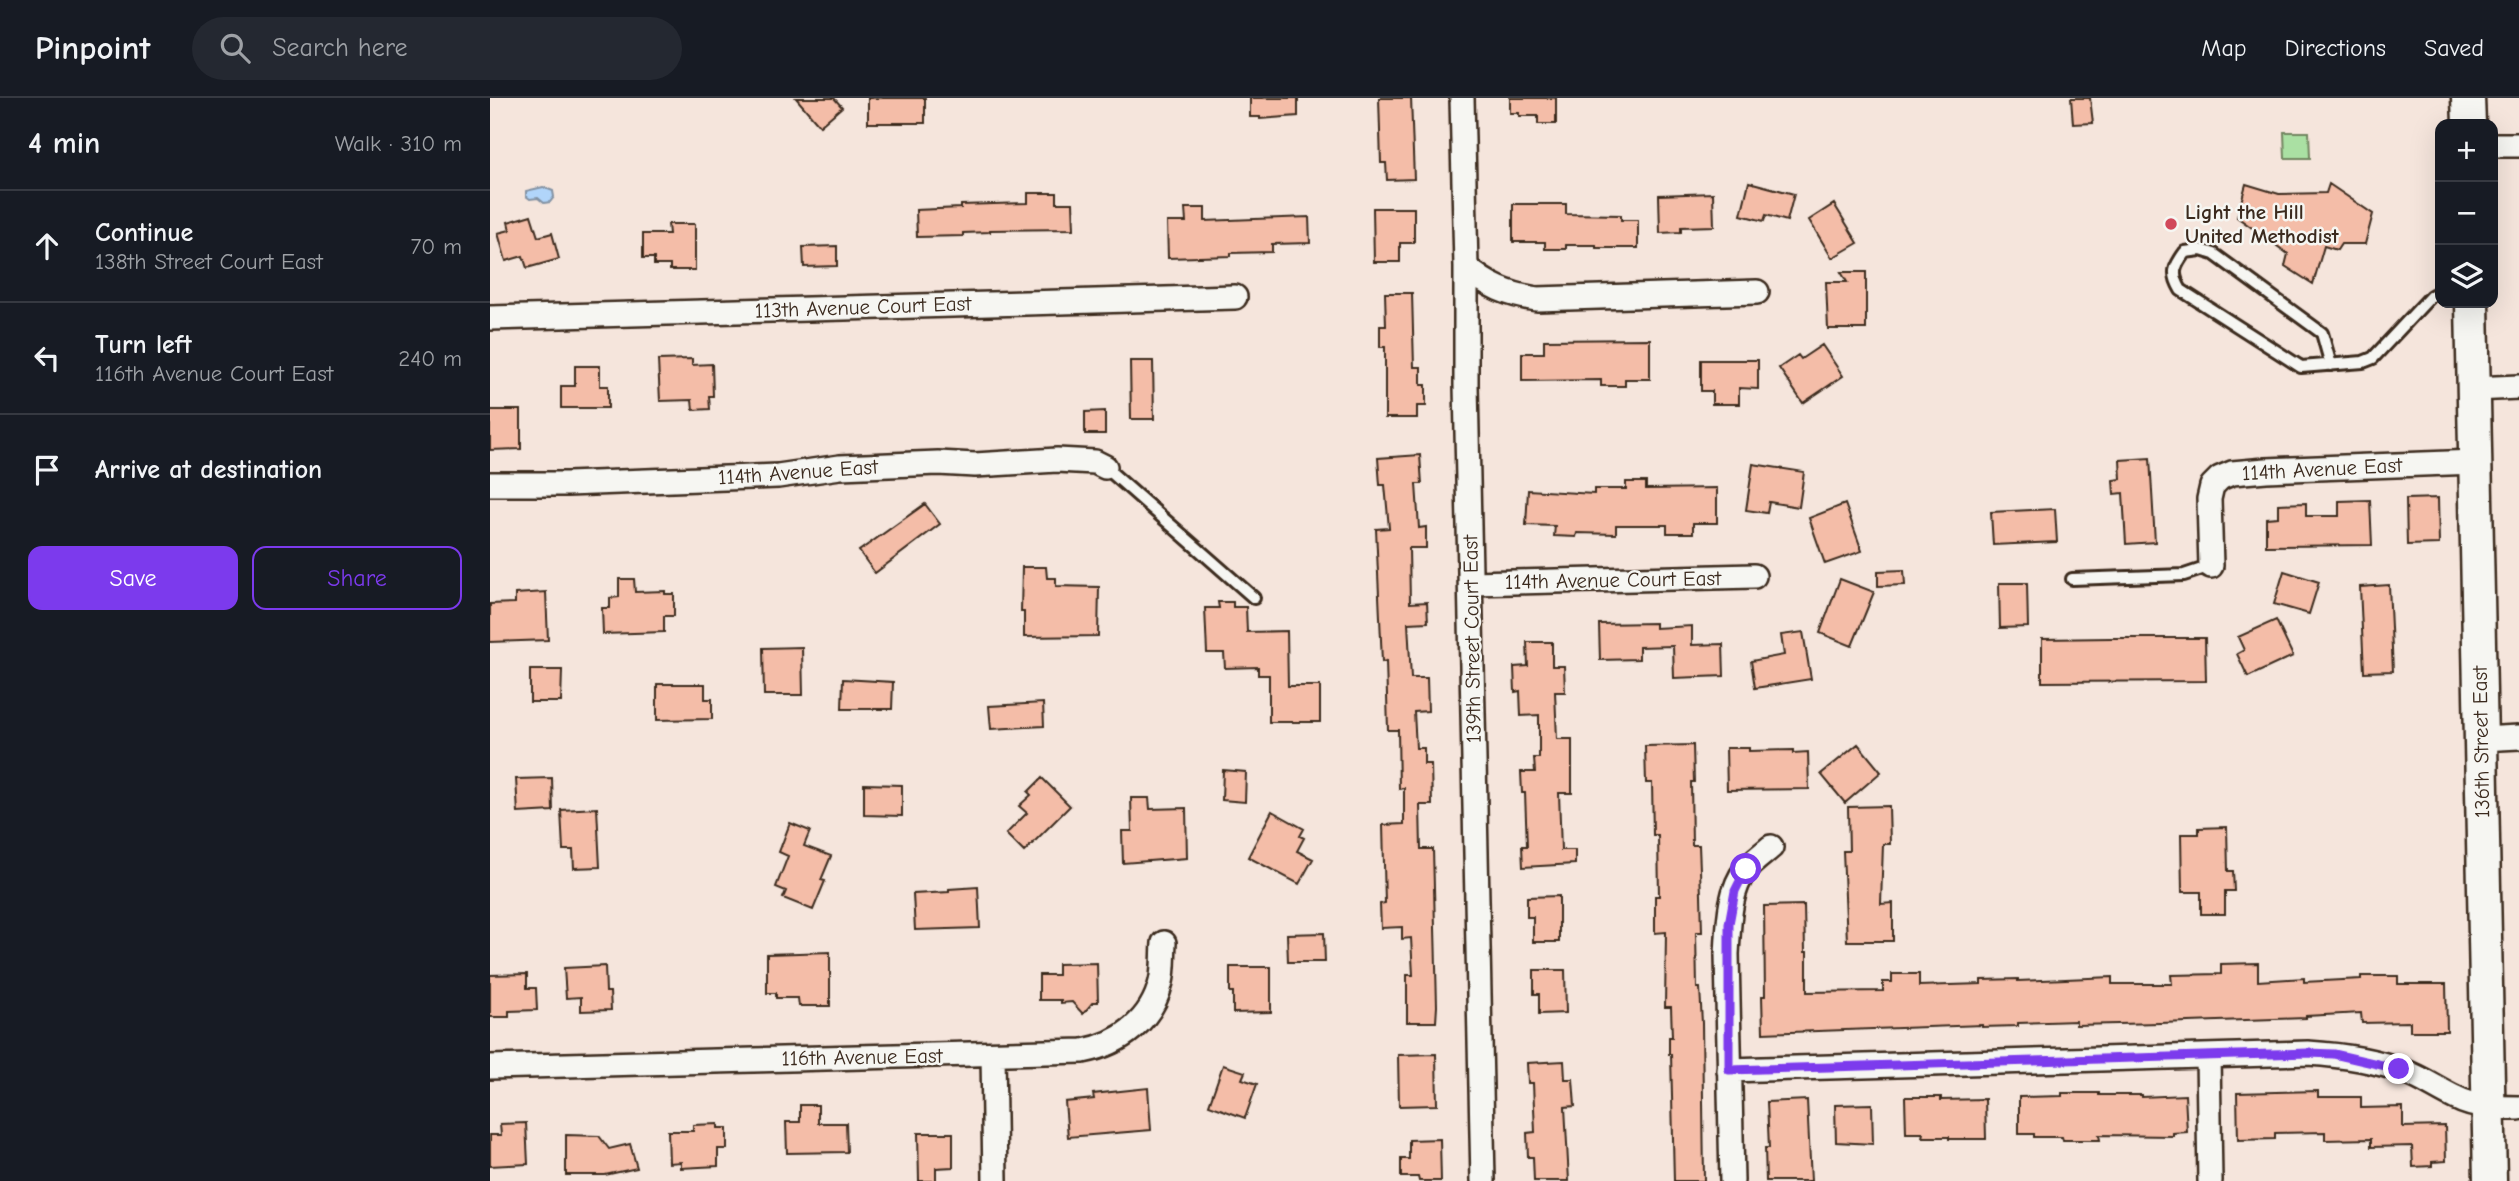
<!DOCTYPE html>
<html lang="en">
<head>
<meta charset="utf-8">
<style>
	body { margin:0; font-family:"Comic Neue",sans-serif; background:#242831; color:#f1f3f6 }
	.controls { position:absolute; right:21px; top:21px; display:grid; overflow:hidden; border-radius:14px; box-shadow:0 7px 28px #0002 }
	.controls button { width:63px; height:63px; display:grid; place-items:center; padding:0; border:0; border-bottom:2px solid #363941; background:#171b24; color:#f1f3f6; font:35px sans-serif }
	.stop { position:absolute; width:21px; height:21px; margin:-16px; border:5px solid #7c3aed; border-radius:50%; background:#fff }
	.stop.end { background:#7c3aed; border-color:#fff; box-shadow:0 2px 7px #0008 }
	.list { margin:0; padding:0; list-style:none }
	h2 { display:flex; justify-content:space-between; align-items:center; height:91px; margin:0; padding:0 28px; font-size:30px }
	h2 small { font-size:23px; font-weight:400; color:#9ea1a6 }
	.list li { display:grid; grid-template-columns:46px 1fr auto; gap:21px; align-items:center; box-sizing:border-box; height:112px; padding:0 28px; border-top:2px solid #363941 }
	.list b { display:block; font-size:26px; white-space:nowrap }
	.list p { margin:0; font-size:23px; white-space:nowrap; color:#9ea1a6 }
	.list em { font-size:23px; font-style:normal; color:#9ea1a6 }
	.actions { display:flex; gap:14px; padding:21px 28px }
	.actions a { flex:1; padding:16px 0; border:2px solid #7c3aed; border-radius:14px; text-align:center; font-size:24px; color:#7c3aed }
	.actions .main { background:#7c3aed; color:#fff }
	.icon { flex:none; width:38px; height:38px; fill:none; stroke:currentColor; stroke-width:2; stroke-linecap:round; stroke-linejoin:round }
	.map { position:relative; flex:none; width:2029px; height:1083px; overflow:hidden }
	header { display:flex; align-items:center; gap:42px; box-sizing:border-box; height:98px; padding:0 35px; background:#171b24; border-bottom:2px solid #363941 }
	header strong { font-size:33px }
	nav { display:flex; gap:38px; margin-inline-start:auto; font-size:24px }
	.search { width:490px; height:63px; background:#242831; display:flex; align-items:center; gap:18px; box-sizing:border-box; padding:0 24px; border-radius:38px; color:#9ea1a6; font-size:26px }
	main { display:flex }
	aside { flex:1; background:#171b24 }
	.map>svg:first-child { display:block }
	.green { fill:#aae0a3; stroke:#728560; stroke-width:2 }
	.water { fill:#b1d5fa; stroke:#8291a2; stroke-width:2 }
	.building { fill:#f4bda8; stroke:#3b2a1e; stroke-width:2 }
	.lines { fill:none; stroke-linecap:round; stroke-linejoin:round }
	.lane-casing { stroke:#3b2a1e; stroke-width:16 }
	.street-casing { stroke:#3b2a1e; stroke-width:28 }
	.secondary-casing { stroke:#3b2a1e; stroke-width:37 }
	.lane { stroke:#f6f6f2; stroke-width:10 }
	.street { stroke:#f6f6f2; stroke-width:23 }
	.secondary { stroke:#f6f6f2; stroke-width:32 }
	.route { stroke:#7c3aed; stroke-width:9 }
	.poi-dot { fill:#d1495b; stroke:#f6f6f2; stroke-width:2.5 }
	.labels { text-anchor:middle; stroke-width:5; stroke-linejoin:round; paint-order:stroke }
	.poi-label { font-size:21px; font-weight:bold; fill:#3b2a1e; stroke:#f6f6f2; text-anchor:start }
	.street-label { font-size:21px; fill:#3b2a1e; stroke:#f6f6f2 }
</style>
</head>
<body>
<header>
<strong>Pinpoint</strong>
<div class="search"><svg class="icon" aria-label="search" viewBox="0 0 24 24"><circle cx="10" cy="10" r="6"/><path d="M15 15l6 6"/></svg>Search here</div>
<nav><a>Map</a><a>Directions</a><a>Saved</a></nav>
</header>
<main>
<aside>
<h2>4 min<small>Walk · 310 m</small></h2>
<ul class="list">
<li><svg class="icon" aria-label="ahead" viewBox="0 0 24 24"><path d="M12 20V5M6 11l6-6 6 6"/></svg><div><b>Continue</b><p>138th Street Court East</p></div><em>70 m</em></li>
<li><svg class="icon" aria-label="left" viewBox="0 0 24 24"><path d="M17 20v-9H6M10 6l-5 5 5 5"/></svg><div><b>Turn left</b><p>116th Avenue Court East</p></div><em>240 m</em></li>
<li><svg class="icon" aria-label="arrive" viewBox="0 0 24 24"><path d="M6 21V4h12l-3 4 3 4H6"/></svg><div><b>Arrive at destination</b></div></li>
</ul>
<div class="actions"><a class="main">Save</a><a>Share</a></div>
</aside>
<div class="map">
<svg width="2029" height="1083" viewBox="0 0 2029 1083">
	<rect width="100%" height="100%" fill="#f5e5dc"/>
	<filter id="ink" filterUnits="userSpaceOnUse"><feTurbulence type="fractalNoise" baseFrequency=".0143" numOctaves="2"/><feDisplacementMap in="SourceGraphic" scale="14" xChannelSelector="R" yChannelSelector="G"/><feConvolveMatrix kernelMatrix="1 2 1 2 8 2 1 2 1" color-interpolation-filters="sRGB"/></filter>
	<g filter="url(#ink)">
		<path class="green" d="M1794,34H1819L1820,60H1795Z"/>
		<path class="water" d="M53,89L63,93L64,99L60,104L54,105L48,100L40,101L36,98V93Z"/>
		<path class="building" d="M306,0H344L352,9L330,28Z
			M378,0H435V25H378Z
			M760,0H808V18L770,21V19H760Z
			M889,0H921L924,81L897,82L896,65H891Z
			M1020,0H1066V26H1048V18H1029V15H1020Z
			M1581,0H1600L1603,25L1583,26Z
			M1259,84L1304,96L1297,123L1276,117L1274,123L1251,117Z
			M1756,86L1789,96L1836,95L1839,86L1883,116L1875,146H1851L1847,152L1834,148L1823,186L1795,168L1798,156L1747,119Z
			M538,95H567V105H583L584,131L500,132V134L473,135V138L427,139L426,112L471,110V107L538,105Z
			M1223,95L1224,128L1191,129V134L1170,135L1169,97Z
			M1023,106H1076V116L1131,117V122H1148V150H1106V147H1076V151H1055V144H1023Z
			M1344,106L1368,145L1342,160L1319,122Z
			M695,110H715V123L819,119L820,145L782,146V154L741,155V158L678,160L677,124H696Z
			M883,110H924V145H910V164H884Z
			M41,117L48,139L62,135L69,161L37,170L33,158L16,163L8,135L20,132L18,124Z
			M178,126H205V172H180V167H164V160H153V136H179Z
			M347,148V168L314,169L313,149Z
			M1351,174H1376V231H1338L1336,184H1357Z
			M895,195H922L924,269H931V287H936V308H927V320H895V249H890V228H896Z
			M1160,241V281H1135V288H1111V282L1032,283V255H1054V242Z
			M1332,247L1353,278L1313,305L1289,270L1308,257L1311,261Z
			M202,261V267L222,266L223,298H219L220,311L203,312L202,302L170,303L168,262Z
			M1211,262H1268V291L1249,290V306H1222V293H1211Z
			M640,263H663L664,321H641Z
			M85,268H110V288H118V310H71V288H85Z
			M0,312H31V351L0,352Z
			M615,313V336H595V314Z
			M930,357L932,386H926L929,430L936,429V450H919L920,505L937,504L938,524L918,525L921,580H937L938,613L924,614L926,650H934V666H941L942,707H930L931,751H943L947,908L946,924H917V877H923L921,840L912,841V829L891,830L890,806L895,805L893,727L914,726V690L909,691L908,632H898L896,563L892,564L886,431L899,430L895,387H890L888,360Z
			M1660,360L1665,444L1636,446L1633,395L1624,396L1623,382L1631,381L1630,362Z
			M1263,366L1314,374L1309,409L1279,404L1277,415L1256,412Z
			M1136,384H1156V391L1227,390V425H1203V435H1177V427H1126V436L1087,435L1086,439L1064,438L1065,428L1036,427L1038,392L1104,396V391H1136Z
			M1948,400L1949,446L1917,447L1916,401Z
			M1880,402L1882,447L1776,448V420L1788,419V406L1816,405V418H1849V403Z
			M435,406L450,426L385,475L369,453Z
			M1355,406L1372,453L1335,466L1319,420Z
			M1565,411L1567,444L1503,447L1501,414Z
			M532,469H556L557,480H566V488L609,489L608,538L534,539V514H531Z
			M1414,472L1415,487L1388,488V473Z
			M1794,473L1829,484L1819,516L1784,506Z
			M129,481H144L145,494L175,493V496H184V518H174V534L113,536L112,510H120V500L129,499Z
			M1350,481L1384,494L1362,548L1330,535Z
			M1509,485H1537L1538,529L1510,530Z
			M1899,487L1903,573L1874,574L1870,489Z
			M56,494L58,542L0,544V506L25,505V496Z
			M728,504H743V509H756L757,534L797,533L798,588H830V624H779V577H768V569L735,570L734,555H717L715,510H729Z
			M1786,522L1803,558L1758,579L1747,556L1754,552L1748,539Z
			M1165,525V530L1202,528V547L1233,546L1234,578L1184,580L1183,548L1149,549V561L1110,562L1109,526Z
			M1313,534L1321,581L1265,590L1261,563L1294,557L1291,537Z
			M1622,540H1715L1716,583L1552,584V541Z
			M1037,544H1062V568H1074L1075,594H1065L1067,641H1082V695H1069L1071,752H1085V766L1033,769L1032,748H1037L1035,695H1032L1031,674H1045L1044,660H1049V617L1031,618L1030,593L1025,594L1024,569L1038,568Z
			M312,549L313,597H274L273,550Z
			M40,572H72L71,604H40Z
			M353,581L403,584L402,611H352Z
			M167,586H215V601H222V621L167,622Z
			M553,605L554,628L501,631L499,608Z
			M1368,646L1391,674L1355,705L1331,676Z
			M1203,647L1204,684H1201L1202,747H1209L1211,797L1212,834H1206L1207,890H1210L1212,925L1214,1083H1184L1181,956H1179V939H1182L1181,909H1175L1176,834L1165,835V798H1169L1168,737H1163L1162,685H1156L1155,648Z
			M1236,650H1259V653L1303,652V655L1318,654L1319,691L1237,692Z
			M733,672L756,674L755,704L732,702Z
			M62,680L63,713L28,715L26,681Z
			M552,680L580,708L534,754L516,736L537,715L529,708L541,697L538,694Z
			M374,686L412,687V718L374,717Z
			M641,700H659L660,711L696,710L697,760L633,765L632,733H642Z
			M1399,708L1400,746H1393L1391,806L1403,805V843H1357L1353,753H1359L1358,709Z
			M107,710L110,769L84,770L83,752H73L71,712Z
			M782,713L814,731L810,738L814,740L807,753L823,761L809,786L758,759Z
			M300,725L320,733L314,748L341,758L331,782L335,783L323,812L293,800L296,793L286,789L298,758L289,754Z
			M1737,729L1738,773H1743L1744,793H1735V816H1711V794H1692L1691,736H1709V730Z
			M488,789L490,830L425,832L423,796L459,794V791Z
			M1069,798V844H1043V819H1037V799Z
			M1314,807L1315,854H1317V894L1393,893V884H1402V876H1429V888L1491,886V882L1528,881V883L1622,879V886H1682L1681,877L1731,876V866L1768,865V883L1814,880V884L1871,881V878H1908V886H1956L1957,933H1920V924L1872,925L1871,915L1816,918V920L1670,925L1586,927V923L1528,925V928L1492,929V927L1273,935L1272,898H1275L1274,808Z
			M834,835L835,864H798L797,836Z
			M340,854V908H309L308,900H286V895H277V856Z
			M607,865L608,904H603L593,916L582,904L571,905V902H549V877H568V866Z
			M115,868L116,894H120L121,912L91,913V899L76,900L74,870Z
			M740,869H781V914L743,915V894H740Z
			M1044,872H1075L1076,915L1049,916V896H1044Z
			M37,876V890H46L47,912L19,913V919H0V877Z
			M946,956L947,1007L909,1008L908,957Z
			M1074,963L1075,981H1083L1085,1008L1075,1009L1079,1083H1044L1043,1059H1038L1037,1035L1045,1034L1043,985H1038L1037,965Z
			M733,967L755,974L752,981L767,986L755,1020L719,1007Z
			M658,990L661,1032L578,1039L575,1004L604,1001L603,996Z
			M1828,993V999H1871V1010L1913,1009V1029L1955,1028L1956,1063L1942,1064V1068L1923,1069L1922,1048L1881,1049V1041L1835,1042V1034L1785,1035V1041L1748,1042L1747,995Z
			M1572,995H1609V997H1652V999L1695,997L1697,1034L1683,1035V1038L1609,1037L1610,1042H1573L1572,1039H1544V1036H1529V999L1572,998Z
			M1415,999H1451V1002L1495,1001L1496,1041H1459V1039H1432L1433,1035H1416Z
			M1317,1002L1321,1083H1276L1275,1050H1279L1277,1004Z
			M1382,1006L1383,1046L1346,1044L1345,1007Z
			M310,1007H328V1025H356L357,1054L297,1055L296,1024H310Z
			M36,1025L38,1066L0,1068V1037H11L10,1026Z
			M228,1026V1030H237V1051H228V1068L191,1070V1064L179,1065L178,1033H203V1027Z
			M428,1035H463V1069L446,1070V1083H429Z
			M76,1037L109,1038L119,1051L140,1046L147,1070L115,1077H76Z
			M950,1041L951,1083H929L928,1079H911V1061H919V1042Z"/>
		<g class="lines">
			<defs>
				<path id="lane" d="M1841,267L1832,235L1724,156L1711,152L1695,154C1684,169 1681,175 1691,192L1811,269L1873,264L1883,260L1941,198L1950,193
					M615,369L764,500
					M1582,481L1694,477L1721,468"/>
				<path id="street" d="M972,0L976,169V287L993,1083
					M2003,47H2029
					M976,169C997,188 1019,197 1047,201L1267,194
					M0,220L745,199
					M1983,291L2029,289
					M0,386H77L288,378L350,369L448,365L485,367L567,362L605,364L615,369
					M1721,468L1719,401L1722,388L1730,380L1742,375L1776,372L1985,364
					M981,485L1264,478
					M1991,641L2029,639
					M503,956L505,1083
					M1718,958L1720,1083
					M0,969L593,953C631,946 662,922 671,884C674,872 673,858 674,845
					M1239,972L1818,955C1850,957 1883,961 1913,973C1932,980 1947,991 1966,1000C1985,1010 2008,1010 2029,1010
					M1242,1083L1237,856C1239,828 1238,794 1256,771C1263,763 1273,756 1281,749"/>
				<path id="secondary" d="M1978,0L1979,26
					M1982,205L2000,1083"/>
			</defs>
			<use href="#lane" class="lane-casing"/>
			<use href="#street" class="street-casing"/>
			<use href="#secondary" class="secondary-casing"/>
			<use href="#lane" class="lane"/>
			<use href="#street" class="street"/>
			<use href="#secondary" class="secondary"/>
		</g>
	</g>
	<g class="lines" filter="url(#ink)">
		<path class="route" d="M1256,771L1245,793L1239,826V972L1818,955L1844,956L1909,971"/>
	</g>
	<circle class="poi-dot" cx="1681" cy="126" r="7"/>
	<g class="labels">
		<g class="poi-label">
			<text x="1695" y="121">Light the Hill<tspan x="1695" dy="24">United Methodist</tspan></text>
		</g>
		<g class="street-label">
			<text transform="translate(373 209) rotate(-2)" y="7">113th Avenue Court East</text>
			<text transform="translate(1832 371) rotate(-3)" y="7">114th Avenue East</text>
			<text transform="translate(308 374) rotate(-4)" y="7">114th Avenue East</text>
			<text transform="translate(1123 482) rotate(-1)" y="7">114th Avenue Court East</text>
			<text transform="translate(982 541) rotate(-91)" y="7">139th Street Court East</text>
			<text transform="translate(1991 644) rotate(-91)" y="7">136th Street East</text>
			<text transform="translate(372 959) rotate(-1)" y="7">116th Avenue East</text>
		</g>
	</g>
</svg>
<div class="controls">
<button>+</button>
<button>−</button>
<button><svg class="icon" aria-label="layers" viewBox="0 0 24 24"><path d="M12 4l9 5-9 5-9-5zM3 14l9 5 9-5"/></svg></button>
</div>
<div class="stop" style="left:1256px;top:771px"></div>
<div class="stop end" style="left:1909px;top:971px"></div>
</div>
</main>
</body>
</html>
